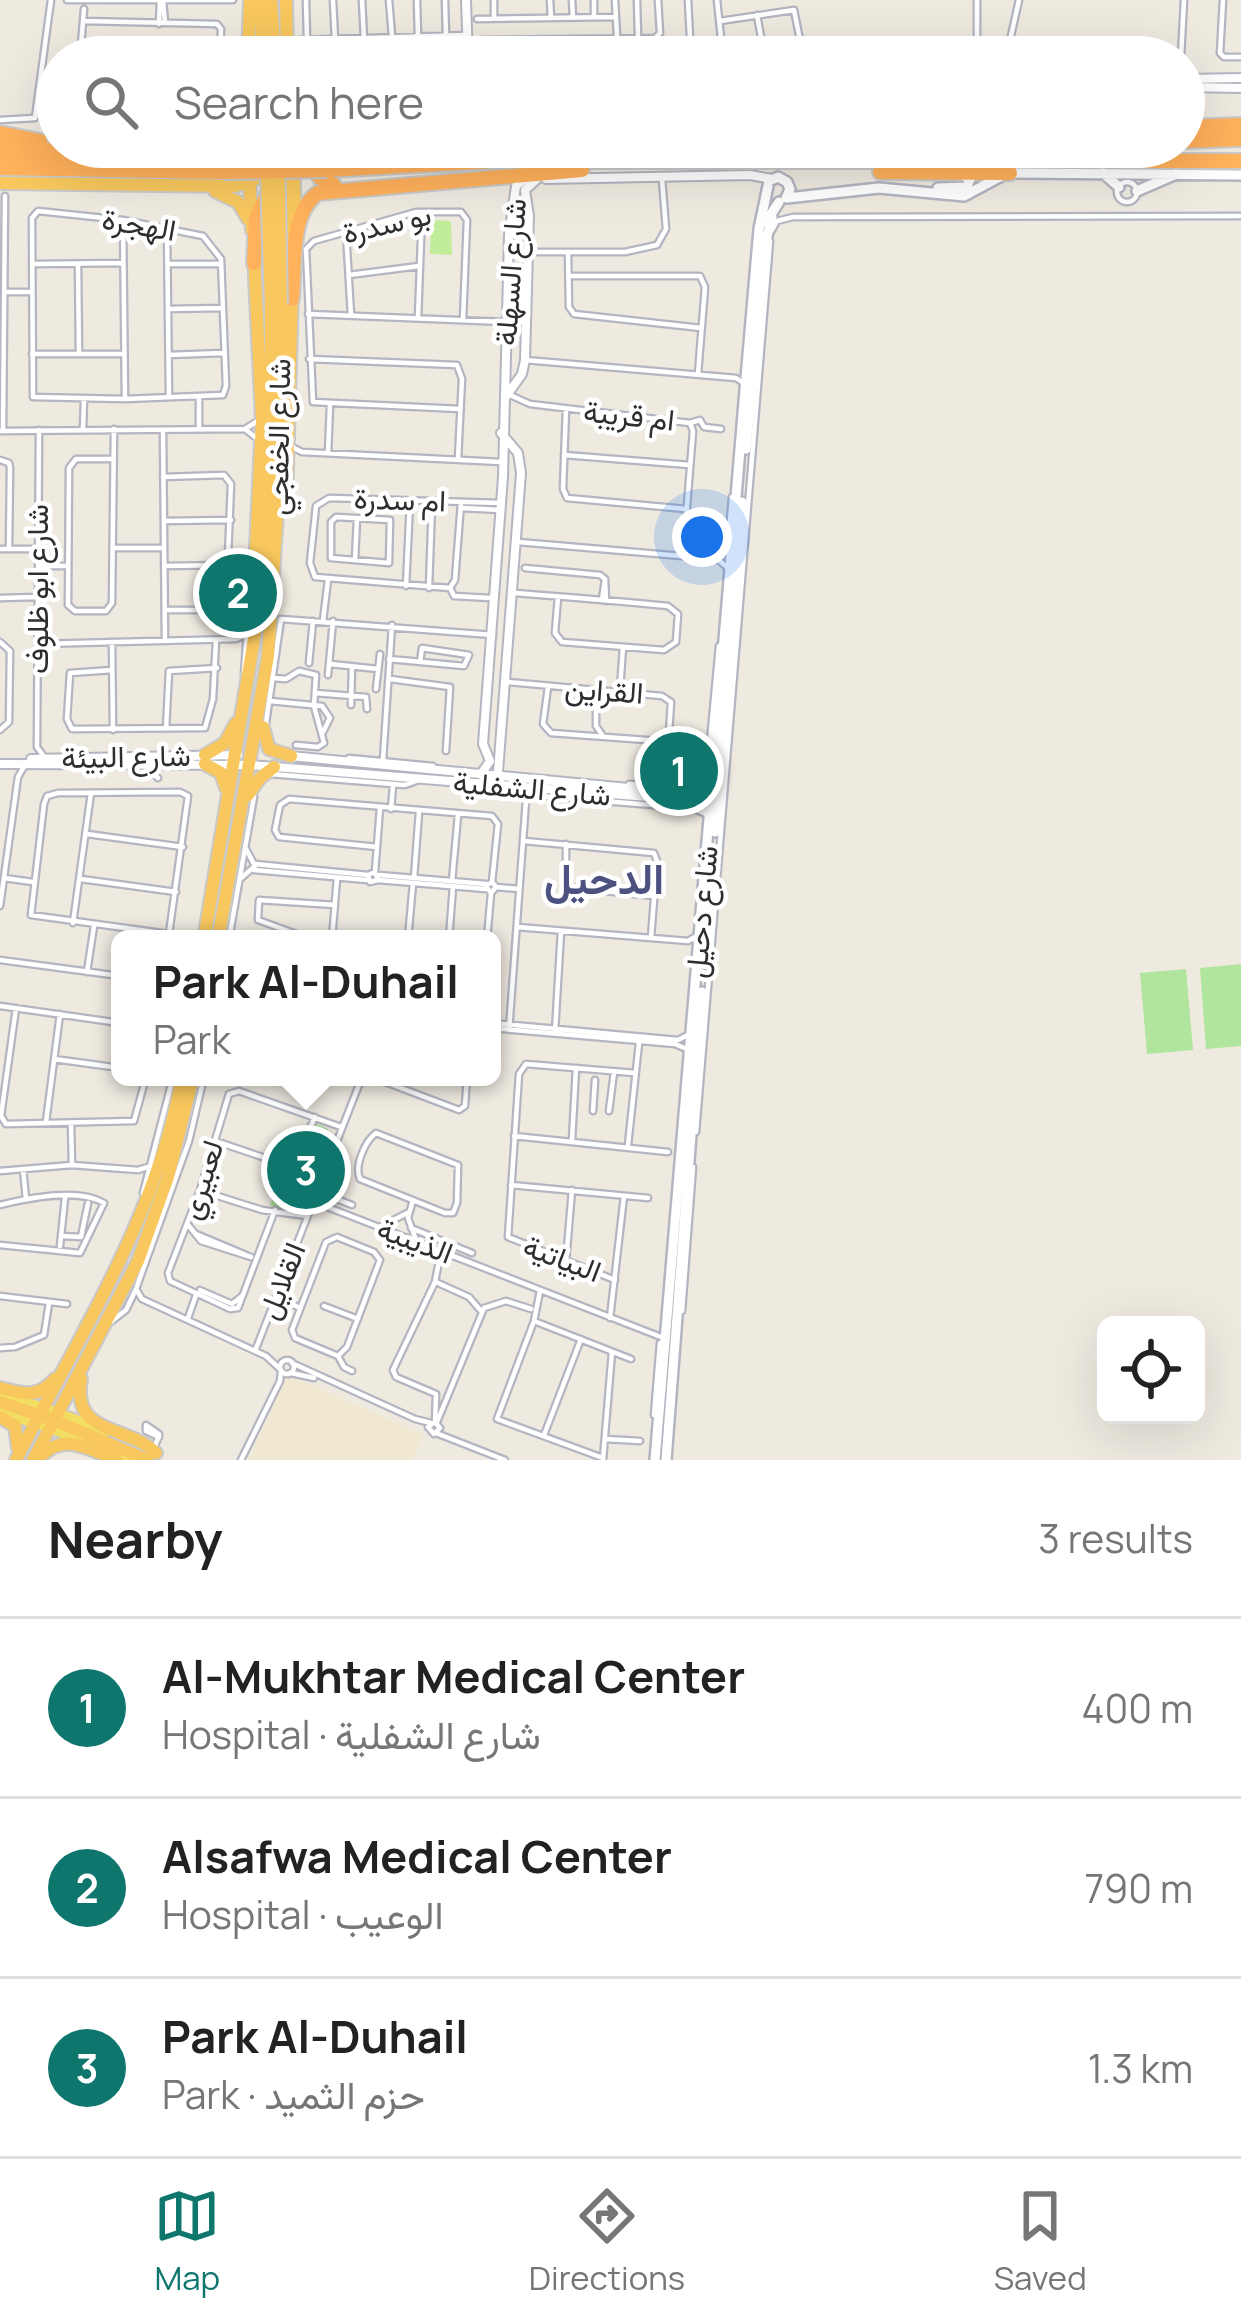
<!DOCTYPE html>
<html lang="en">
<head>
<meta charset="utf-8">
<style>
	body { margin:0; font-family:Manrope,Vazirmatn,sans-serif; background:#f2f2f2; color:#222 }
	.controls { position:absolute; right:36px; bottom:36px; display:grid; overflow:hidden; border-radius:18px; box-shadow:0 12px 48px #0002 }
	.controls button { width:108px; height:108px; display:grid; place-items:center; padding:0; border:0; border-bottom:3px solid #e0e0e0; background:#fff; color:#222; font:60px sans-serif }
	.you { position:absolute; left:702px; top:537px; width:42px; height:42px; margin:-30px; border:9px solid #fff; border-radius:50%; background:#1a73e8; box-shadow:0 0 0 18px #1a73e833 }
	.badge { display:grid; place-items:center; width:78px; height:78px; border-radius:50%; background:#0f766e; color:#fff; font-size:39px; font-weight:700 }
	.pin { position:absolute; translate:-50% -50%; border:6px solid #fff; box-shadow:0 3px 12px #0006 }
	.popup { position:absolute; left:111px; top:930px; width:390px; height:156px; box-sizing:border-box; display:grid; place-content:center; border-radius:18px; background:#fff; filter:drop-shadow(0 3px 9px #0005); font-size:39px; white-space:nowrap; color:#767676 }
	.popup b { font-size:45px; color:#222 }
	.popup::after { content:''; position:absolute; left:50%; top:100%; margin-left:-24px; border:24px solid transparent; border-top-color:#fff }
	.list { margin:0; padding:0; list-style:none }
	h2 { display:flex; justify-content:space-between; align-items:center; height:156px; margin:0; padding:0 48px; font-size:51px }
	h2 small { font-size:39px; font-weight:400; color:#767676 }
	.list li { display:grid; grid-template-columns:78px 1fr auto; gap:36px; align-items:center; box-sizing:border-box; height:180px; padding:0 48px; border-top:3px solid #e0e0e0 }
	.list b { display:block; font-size:45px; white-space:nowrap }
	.list p { margin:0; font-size:39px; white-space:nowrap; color:#767676 }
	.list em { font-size:39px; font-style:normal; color:#767676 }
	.icon { flex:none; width:66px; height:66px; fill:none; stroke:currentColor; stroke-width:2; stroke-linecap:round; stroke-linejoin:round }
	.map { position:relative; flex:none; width:1241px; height:1460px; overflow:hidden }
	.search { position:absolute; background:#fff; box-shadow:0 12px 48px #0002; left:36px; right:36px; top:36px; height:132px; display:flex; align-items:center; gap:30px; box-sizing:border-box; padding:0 42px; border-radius:66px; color:#767676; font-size:45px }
	.sheet { height:696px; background:#fff }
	nav { display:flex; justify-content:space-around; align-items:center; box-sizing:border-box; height:168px; border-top:3px solid #e0e0e0; background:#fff; font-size:33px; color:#767676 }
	nav a { display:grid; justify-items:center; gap:6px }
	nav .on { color:#0f766e }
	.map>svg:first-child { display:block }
	.education { fill:#f0e8d0 }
	.green { fill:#afe59d }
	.pitch { fill:#c1ec99 }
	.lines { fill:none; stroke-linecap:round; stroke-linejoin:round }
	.minor-casing { stroke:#b4b5c1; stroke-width:9 }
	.tertiary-casing { stroke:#b4b5c1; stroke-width:12 }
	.secondary-casing { stroke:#b4b5c1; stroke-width:14 }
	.primary-casing { stroke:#c9c9c9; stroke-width:16 }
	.trunk-casing { stroke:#c9c9c9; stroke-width:16 }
	.motorway-casing { stroke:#c9c9c9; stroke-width:18 }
	.minor { stroke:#fff; stroke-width:4.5 }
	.tertiary { stroke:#fff; stroke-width:8 }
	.secondary { stroke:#fff; stroke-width:9 }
	.primary { stroke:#f2de62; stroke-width:12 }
	.trunk { stroke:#f8c85e; stroke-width:12 }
	.motorway { stroke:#ffb15b; stroke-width:14 }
	.trunk-bridge-casing { stroke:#c9c9c9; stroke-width:16; stroke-linecap:butt }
	.motorway-bridge-casing { stroke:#c9c9c9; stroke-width:18; stroke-linecap:butt }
	.trunk-bridge { stroke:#f8c85e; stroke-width:12 }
	.motorway-bridge { stroke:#ffb15b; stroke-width:14 }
	.labels { text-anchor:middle; stroke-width:9; stroke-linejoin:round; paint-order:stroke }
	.street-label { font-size:30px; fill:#2e2e2e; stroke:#fff }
	.district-label { font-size:42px; font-weight:bold; fill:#4d5180; stroke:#fff }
</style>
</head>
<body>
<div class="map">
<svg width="1241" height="1460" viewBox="0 0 1241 1460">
	<rect width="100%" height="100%" fill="#efeae0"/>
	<path class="education" d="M288,1374L423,1435L412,1460H249Z"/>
	<path class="green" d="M1241,964V1046L1206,1049L1200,968Z
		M1186,969L1193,1050L1147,1054L1140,973Z
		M317,1124L328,1129L330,1135L300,1210L295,1213L270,1205L284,1168L294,1171L311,1128Z"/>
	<path class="pitch" d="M431,220L451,221L452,255L430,254Z"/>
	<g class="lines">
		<defs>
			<path id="minor" d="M67,0H233
				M163,0L165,23
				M306,0L307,40
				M333,0L335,40
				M362,0L364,39
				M389,0L392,36
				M417,0L418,36
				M445,0L446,36
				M494,0V18
				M550,0L551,18
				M572,0L573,18
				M594,0V17
				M615,0L617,36
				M637,0L638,36
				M688,0L691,57
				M717,0L723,57
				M977,0V46L984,52L1004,50L1009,45L1019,0
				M1223,0L1220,53L1224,57H1241
				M757,15L763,48L815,43
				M477,19L616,17
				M83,21L217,24L221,29L220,57
				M720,21L794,10L801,45
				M159,24L160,0
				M300,40L467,35
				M481,40L655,38L660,33L658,0
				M81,52L220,53
				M80,57L84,9
				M1181,57L1184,0
				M0,120L35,118L51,0
				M1117 192a10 10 0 1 1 20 0a10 10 0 1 1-20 0Z
				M38,211L123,220L203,236L221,259L226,386L223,395L125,399L33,397L32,218Z
				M123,220L125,399
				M167,229L169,397
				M772,230L777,221L793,217L1241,216
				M346,232L351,315
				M528,252H625L657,245L666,229L662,179
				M568,252L569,307L574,314L701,328
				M33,264L123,263
				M78,264L79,354
				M168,264H221
				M349,275L419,266
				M569,276H700L705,287L698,374
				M4,292H32
				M168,309L222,308
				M308,314L506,322
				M418,318L422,212
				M32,354H122
				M169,355L223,353
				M309,359L457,365L462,379L458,459
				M525,360L736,378L742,382
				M510,395L530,404L690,423L693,431L683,556
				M199,398V428
				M460,409L313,402L306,249L314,241L416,212H461L467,220L463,320
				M566,409L563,489L567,498L686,509
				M690,423L700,420L704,427L721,429
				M83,429L84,399
				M245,429L256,422
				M39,430L37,747L45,758
				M0,431L245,429L255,437
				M3,431L5,196
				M163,431L165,641
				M292,447L302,452L501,462
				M328,453L330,405
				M564,455L690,465
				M114,459H76L69,468L68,605L75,611H106L112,603L114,429
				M0,460L9,463L10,468L9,549
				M163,477L224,475L231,484L226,605L221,610H165
				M461,508L501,510
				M336,517L390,520L389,563L331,558V522Z
				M164,521L231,520
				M518,542L717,559L727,567
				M728,545L732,497
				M113,548H164
				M0,549H38
				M355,560L357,518
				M38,566H67
				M164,566L228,565
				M525,568L600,575L605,579
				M605,579L606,601
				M406,586L410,502
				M429,588L432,503
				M450,588L315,577L310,563L316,506L329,498L501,503
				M450,588L455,580L461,503
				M450,588L454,596L490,598
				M515,593C566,597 617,601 668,606L678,614L676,642L664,650L562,642L555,633L558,597
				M0,598L36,597
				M602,600L605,579
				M323,621L328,580
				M0,642L10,651L9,722L0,730
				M112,642L113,730
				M38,644L236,639L246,635
				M389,659L464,666L469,655L422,648L420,662
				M309,663L313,621
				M330,664L378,669
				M112,670L70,673L67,719L72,729L205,728L213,699L216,640
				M244,674L250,589
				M328,675L333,621
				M273,678L286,679L299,671L316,675L314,706L324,743L318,747L296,745
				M390,679L450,687L446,751
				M507,682L662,696L671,702L669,733L660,741L551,733L543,724L548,687
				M376,689L380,654
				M620,689L623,647
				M315,693L366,697L367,709
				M270,701L322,706L330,718L323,732
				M596,702V726L603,736
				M351,705L352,666
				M266,723L281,619L493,635
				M166,729L169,671L217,668
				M667,737L671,746L668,784
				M349,758L433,766
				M383,760L392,625
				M147,768L158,778
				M270,774L405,785L419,780
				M629,784L695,788
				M706,784L719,646
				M489,788L503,793L691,808
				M58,793L180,792L188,796L169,934L31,915L44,804L47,796Z
				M391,809L393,785
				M87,834L183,847
				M524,841L654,853L657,861L651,938
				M566,844V887L653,896
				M377,847L279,837L275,830L280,805L289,799L492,816L498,824L492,882L486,886L491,893L496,887L492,882
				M255,864L368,875L370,882L378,880L375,872L368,875
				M254,870L367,880
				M375,872L380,808
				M379,875L486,884
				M4,878L33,882
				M414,878L419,812
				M81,879L176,892
				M240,879L255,866L245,847
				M378,880L486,889
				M452,881L458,815
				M496,887L519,889
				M0,906L18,777L25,765
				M73,923L91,793
				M517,927L688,941L695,937
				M229,939L254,797
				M310,939L258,920L259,900L335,905
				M332,939L337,878
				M408,939L413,883
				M449,939L453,886
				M487,939L491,893
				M0,960L120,976
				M87,972L94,926
				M0,1006L120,1023
				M16,1008L1,1116L6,1124L134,1121L146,1077
				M492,1023L678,1040L688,1035
				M492,1028L675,1044L687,1049
				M509,1030L526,800L532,793
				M555,1032L561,931
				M54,1059L120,1068
				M372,1077L459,1110L465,1106L467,1077
				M593,1111L595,1080
				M609,1111L614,1072
				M46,1122L60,1014
				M71,1123L72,1165
				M696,1132L770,241
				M376,1133L458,1165L457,1203L453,1213H445L360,1179C354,1166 365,1141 376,1133Z
				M514,1136L668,1152
				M572,1140L576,1068
				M215,1141L292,1167L315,1117
				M628,1145L639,1043
				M23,1169L26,1199
				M0,1171L72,1165L138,1170L148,1167
				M511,1185L648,1198
				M202,1191L262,1210L307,1216
				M316,1191L352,1205
				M143,1193L173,1077
				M413,1200L408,1218L416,1240
				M312,1201L661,1337
				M0,1205C28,1198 79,1188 104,1203L80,1253L0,1245
				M275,1210L238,1308L230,1309L170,1281L168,1273L200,1190L229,1094L239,1091L341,1127
				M189,1226L201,1241L251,1257
				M382,1226L409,1212
				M411,1228L472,1253
				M196,1234L246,1255
				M61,1236L81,1237L88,1203
				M337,1237L374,1252L380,1260L347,1347L338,1356L295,1338L292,1330L326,1242Z
				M60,1246L65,1198
				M566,1261L572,1190
				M615,1280L508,1237L519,1074L526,1064L635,1073
				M438,1283L469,1297L482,1312
				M136,1289L142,1299L266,1356L280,1369
				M200,1290L232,1304L242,1296
				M540,1291L534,1321L497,1419L603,1458
				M0,1296L67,1304
				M276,1296L298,1307
				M324,1306L358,1319
				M682,1311L693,1167
				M188,1318L196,1295
				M610,1318L624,1196
				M112,1321L126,1310L136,1289L189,1141L204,1077
				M534,1321L631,1359
				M0,1348L15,1347L44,1335L49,1303
				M255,1351L362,1077
				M338,1356L344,1367L352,1371
				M280 1367a7 7 0 1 1 14 0a7 7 0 1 1-14 0Z
				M292,1363L415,1419L431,1423
				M291,1373L314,1378
				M654,1415L660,1343
				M435,1422L436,1394L396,1377L393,1370L435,1282L441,1251
				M435,1422L440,1428L434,1434L428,1427Z
				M437,1422L484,1308L506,1301L531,1309
				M436,1433L505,1460
				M544,1435L581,1339
				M605,1439L640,1441
				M153,1450L159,1436V1434L146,1425V1431L159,1437
				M603,1459L612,1352
				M241,1460L280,1381L281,1371"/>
			<path id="tertiary" d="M466,0L468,57
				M1184,79L1241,78
				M1184,87L1241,88
				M546,179L750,175L772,179
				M505,398L522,374L525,360L529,216L525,190L536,180
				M290,756L681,793
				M31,759L238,755
				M0,764L250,765L711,802
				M483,771L490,761L483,744L503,477L509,235L516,186L525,179
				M498,772L521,473L518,453L501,433"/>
			<path id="secondary" d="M1103,173L1119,187
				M938,188L967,187L970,179L961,174
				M1137,191L1176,174
				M787,198L879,188L964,196L1007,173L1241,175
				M766,222L779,202
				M763,252L772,217
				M746,449L763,257
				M680,793L703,791L710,784
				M682,801L710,813
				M715,832L742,502
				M704,963L713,855
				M655,1460L746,378L759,229L769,181L778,177L787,182L790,189L786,198
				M666,1460L702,992"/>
			<path id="primary" d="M0,1394L104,1431
				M0,1411L51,1427L128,1460"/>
			<path id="trunk" d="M260,0L263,57
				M271,0L275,57
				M286,0L287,57
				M248,57L250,0
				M248,147L252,230
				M292,147L296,224
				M278,172L289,197V251
				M0,183L235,186L252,181L271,168
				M215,191L238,202L248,219
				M254,256L262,420L254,589
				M286,505L292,292
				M263,727L269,749L291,756
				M205,755L225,743L236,723
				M205,764L221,773L226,788
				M248,795L260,778L274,767
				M204,939L263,585L271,459V305
				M218,939L268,656L279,481L281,305
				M81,1379C71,1436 126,1424 156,1453
				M0,1388C23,1394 38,1399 55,1379
				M0,1402L44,1417
				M0,1417L15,1426L18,1448
				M49,1418L147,1460
				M38,1459C64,1430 87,1449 117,1460
				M16,1460C79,1335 157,1217 182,1077
				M33,1460L138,1261L168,1177L193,1077"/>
			<path id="motorway" d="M1184,127L1241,125
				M0,133L40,141
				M1184,141L1241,139
				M0,145L60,151
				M70,147L94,152
				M331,147L317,156L314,168L320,178L334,185
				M0,158H224
				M328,158L500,148L666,147
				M0,168L224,172
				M327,170L495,161H1241
				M880,172L1010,173
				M254,263L256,218L271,187
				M292,299C295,268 289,213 318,193L582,170"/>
		</defs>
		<use href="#minor" class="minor-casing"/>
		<use href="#tertiary" class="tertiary-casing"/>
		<use href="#secondary" class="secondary-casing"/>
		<use href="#primary" class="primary-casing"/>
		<use href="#trunk" class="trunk-casing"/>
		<use href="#motorway" class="motorway-casing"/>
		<use href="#minor" class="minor"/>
		<use href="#tertiary" class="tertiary"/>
		<use href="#secondary" class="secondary"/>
		<use href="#primary" class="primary"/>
		<use href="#trunk" class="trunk"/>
		<use href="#motorway" class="motorway"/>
		<defs>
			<path id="trunk-bridge" d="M266,147L271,305
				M278,147L281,305"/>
			<path id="motorway-bridge" d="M224,158H328
				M224,172L327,170"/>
		</defs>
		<use href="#trunk-bridge" class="trunk-bridge-casing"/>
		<use href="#motorway-bridge" class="motorway-bridge-casing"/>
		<use href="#trunk-bridge" class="trunk-bridge"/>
		<use href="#motorway-bridge" class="motorway-bridge"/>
	</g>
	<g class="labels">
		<g class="street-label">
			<text transform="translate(387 224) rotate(-13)" y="10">بو سدرة</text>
			<text transform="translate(139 225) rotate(10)" y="10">الهجرة</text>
			<text transform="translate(511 272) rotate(-86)" y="10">شارع السهلة</text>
			<text transform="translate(629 416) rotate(6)" y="10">ام قريبة</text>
			<text transform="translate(279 437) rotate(-89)" y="10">شارع الخفجي</text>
			<text transform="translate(400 500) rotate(2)" y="10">ام سدرة</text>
			<text transform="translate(38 589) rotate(-90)" y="10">شارع ابو ظلوف</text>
			<text transform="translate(604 691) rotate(4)" y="10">القراين</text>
			<text transform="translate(126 757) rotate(-1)" y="10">شارع البيئة</text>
			<text transform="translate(532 789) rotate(5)" y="10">شارع الشفلية</text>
			<text transform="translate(702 912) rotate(-85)" y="10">شارع دحيل</text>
			<text transform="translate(202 1180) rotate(-72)" y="10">لعبيري</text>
			<text transform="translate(415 1241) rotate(21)" y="10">الذيبية</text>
			<text transform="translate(562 1259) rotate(21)" y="10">البياتية</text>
			<text transform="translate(282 1281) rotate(-68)" y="10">القلايل</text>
		</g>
		<g class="district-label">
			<text x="604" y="894">الدحيل</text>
		</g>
	</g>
</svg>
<div class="controls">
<button><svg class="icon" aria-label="locate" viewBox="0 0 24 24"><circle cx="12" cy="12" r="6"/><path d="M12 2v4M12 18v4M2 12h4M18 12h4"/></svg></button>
</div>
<div class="you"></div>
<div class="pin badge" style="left:679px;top:771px">1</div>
<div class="pin badge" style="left:238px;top:593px">2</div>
<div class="pin badge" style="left:306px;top:1170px">3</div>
<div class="popup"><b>Park Al-Duhail</b>Park</div>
<div class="search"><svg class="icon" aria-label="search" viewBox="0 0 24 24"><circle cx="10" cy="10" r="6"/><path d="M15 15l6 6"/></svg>Search here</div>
</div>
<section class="sheet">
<h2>Nearby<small>3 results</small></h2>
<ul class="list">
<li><span class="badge">1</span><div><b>Al-Mukhtar Medical Center</b><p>Hospital · شارع الشفلية</p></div><em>400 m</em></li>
<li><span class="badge">2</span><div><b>Alsafwa Medical Center</b><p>Hospital · الوعيب</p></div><em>790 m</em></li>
<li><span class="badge">3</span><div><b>Park Al-Duhail</b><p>Park · حزم الثميد</p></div><em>1.3 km</em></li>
</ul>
</section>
<nav>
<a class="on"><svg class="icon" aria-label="map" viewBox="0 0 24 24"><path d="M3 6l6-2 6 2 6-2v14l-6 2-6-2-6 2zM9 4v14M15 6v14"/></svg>Map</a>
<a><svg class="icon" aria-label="directions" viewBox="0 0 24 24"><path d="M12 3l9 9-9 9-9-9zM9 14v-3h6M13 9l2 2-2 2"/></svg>Directions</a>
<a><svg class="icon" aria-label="saved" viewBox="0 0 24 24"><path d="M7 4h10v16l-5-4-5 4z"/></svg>Saved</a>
</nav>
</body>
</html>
